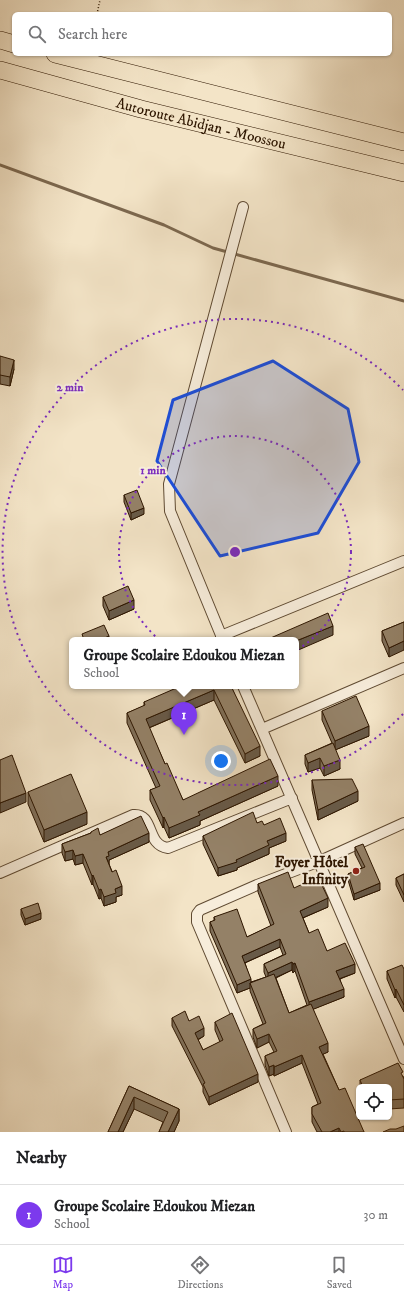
<!DOCTYPE html>
<html lang="en">
<head>
<meta charset="utf-8">
<style>
	body { margin:0; font-family:"IM FELL DW Pica",serif; background:#f6f6f6; color:#202124 }
	.controls { position:absolute; right:12px; bottom:12px; display:grid; overflow:hidden; border-radius:6px; box-shadow:0 1px 3px #0004 }
	.controls button { width:36px; height:36px; display:grid; place-items:center; padding:0; border:0; border-bottom:1px solid #e0e0e0; background:#fff; color:#202124; font:20px sans-serif }
	.you { position:absolute; left:221px; top:761px; width:14px; height:14px; margin:-10px; border:3px solid #fff; border-radius:50%; background:#1a73e8; box-shadow:0 0 0 6px #1a73e833 }
	.badge { display:grid; place-items:center; width:26px; height:26px; border-radius:50%; background:#7c3aed; color:#fff; font-size:13px; font-weight:700 }
	.pin { position:absolute; translate:-50% -33px; filter:drop-shadow(0 1px 2px #0008) }
	.pin::after { content:''; position:absolute; top:21px; width:14px; height:12px; background:inherit; clip-path:polygon(0 0,100% 0,50% 100%) }
	.popup { position:absolute; left:69px; top:637px; width:230px; height:52px; box-sizing:border-box; display:grid; place-content:center; border-radius:6px; background:#fff; filter:drop-shadow(0 1px 3px #0005); font-size:13px; white-space:nowrap; color:#757577 }
	.popup b { font-size:15px; color:#202124 }
	.popup::after { content:''; position:absolute; left:50%; top:100%; margin-left:-8px; border:8px solid transparent; border-top-color:#fff }
	.list { margin:0; padding:0; list-style:none }
	h2 { display:flex; justify-content:space-between; align-items:center; height:52px; margin:0; padding:0 16px; font-size:17px }
	h2 small { font-size:13px; font-weight:400; color:#757577 }
	.list li { display:grid; grid-template-columns:26px 1fr auto; gap:12px; align-items:center; box-sizing:border-box; height:60px; padding:0 16px; border-top:1px solid #e0e0e0 }
	.list b { display:block; font-size:15px; white-space:nowrap }
	.list p { margin:0; font-size:13px; white-space:nowrap; color:#757577 }
	.list em { font-size:13px; font-style:normal; color:#757577 }
	.icon { flex:none; width:22px; height:22px; fill:none; stroke:currentColor; stroke-width:2; stroke-linecap:round; stroke-linejoin:round }
	.map { position:relative; flex:none; width:404px; height:1132px; overflow:hidden }
	.search { position:absolute; background:#fff; box-shadow:0 1px 3px #0004; left:12px; right:12px; top:12px; height:44px; display:flex; align-items:center; gap:10px; box-sizing:border-box; padding:0 14px; border-radius:6px; color:#757577; font-size:15px }
	.sheet { height:112px; background:#fff }
	nav { display:flex; justify-content:space-around; align-items:center; box-sizing:border-box; height:56px; border-top:1px solid #e0e0e0; background:#fff; font-size:11px; color:#757577 }
	nav a { display:grid; justify-items:center; gap:2px }
	nav .on { color:#7c3aed }
	.map>svg:first-child { display:block }
	.lines { fill:none; stroke-linecap:round; stroke-linejoin:round }
	.stream { stroke:#7c684f; stroke-width:3 }
	.minor-casing { stroke:#5f4a32; stroke-width:12 }
	.trunk-casing { stroke:#2e1600; stroke-width:18 }
	.path { stroke:#2e1600; stroke-width:1.5; stroke-dasharray:1 2; stroke-linecap:butt }
	.minor { stroke:#f7eddb; stroke-width:10 }
	.trunk { stroke:#f3e4c7; stroke-width:17 }
	.wall { fill:#7f6f59; stroke:#2e1600; fill-rule:evenodd }
	.shaded-wall { fill:#685a48; stroke:#2e1600 }
	.building { fill:#948167; stroke:#2e1600 }
	.marked { fill:#1d4ed8; fill-opacity:0.2; stroke:#1d4ed8; stroke-width:3; stroke-linejoin:round }
	.ring { fill:none; stroke:#7b2cbf; stroke-width:2; stroke-dasharray:2 4 }
	.poi-dot { fill:#8f2418; stroke:#f7eddb; stroke-width:1.5 }
	.labels { text-anchor:middle; stroke-width:4; stroke-linejoin:round; paint-order:stroke }
	.street-label { font-size:15px; fill:#2e1600; stroke:#f7eddb }
	.poi-label { font-size:15px; font-weight:bold; fill:#2e1600; stroke:#f7eddb; text-anchor:end }
	.centre { fill:#7b2cbf; stroke:#f7eddb; stroke-width:2 }
	.ring-label { font-size:12px; text-anchor:middle; font-weight:bold; fill:#7b2cbf; stroke:#f7eddb; stroke-width:4; stroke-linejoin:round; paint-order:stroke }
</style>
</head>
<body>
<div class="map">
<svg width="404" height="1132" viewBox="0 0 404 1132">
	<rect width="100%" height="100%" fill="#f3e4c7"/>
	<filter id="stains"><feTurbulence type="fractalNoise" baseFrequency=".005" numOctaves="4"/><feColorMatrix values="0 0 0 0 .2 0 0 0 0 .09 0 0 0 0 .02 0 0 0 .5 -.17"/></filter>
	<radialGradient id="worn" r=".72"><stop offset=".6" stop-color="#630" stop-opacity="0"/><stop offset="1" stop-color="#630" stop-opacity=".3"/></radialGradient>
	<g class="lines">
		<path class="stream" d="M0,165L164,225L213,248L404,301"/>
		<defs>
			<path id="minor" d="M221,636L404,561
				M223,640L170,511L169,484L243,207
				M243,686L404,1059
				M262,729L404,668
				M0,873L133,815C155,813 145,845 168,848L292,798
				M286,1132L197,922V914L200,910L257,885L320,861L404,823"/>
			<g id="trunk">
				<path d="M0,40L14,44"/>
				<path d="M55,54L404,142"/>
				<path id="s1" d="M0,70L141,109L404,173"/>
			</g>
		</defs>
		<use href="#minor" class="minor-casing"/>
		<use href="#trunk" class="trunk-casing"/>
		<path class="path" d="M97,14L100,0"/>
		<use href="#minor" class="minor"/>
		<use href="#trunk" class="trunk"/>
	</g>
	<path class="wall" d="M0,356L14,369L10,386L0,384Z
		M124,495L144,514L131,520L124,502Z
		M103,597L134,609L109,620L103,606Z
		M404,622L389,657L382,641V631Z
		M231,686L260,756L245,763L214,700L149,728L165,764L183,800L278,786L200,821V825L169,838L164,827L163,828L150,800V790L156,788L127,723V713L144,706V702Z
		M322,711L369,736L335,750L340,769L324,776L320,768L308,772L305,764V755L332,743L322,720Z
		M312,780L358,801L318,820L312,790Z
		M28,792L87,824L44,842L28,804Z
		M257,823L264,825L286,841L269,848V854L237,868V870L218,876L203,844V836Z
		M91,832L100,835L149,842L109,860V864L122,895L116,897V902L104,906L101,898L99,899L93,884L92,885L83,863L75,865L73,859L65,861L62,853V844L91,833Z
		M355,847L380,890L354,900L348,880V874L362,868L355,854Z
		M404,874V902L396,885V878Z
		M258,884L294,888L328,907L303,918L309,933L327,951L355,973L340,979L344,997L313,1009L328,1052L323,1054L339,1090L364,1132H317L312,1122V1107L318,1104L302,1063L274,1076V1074L269,1076L265,1065V1056L274,1052L269,1042L257,1048L253,1037V1029L263,1024L250,991V988L237,993L210,931V922L214,921V917L247,937L271,926L258,892ZM280,947L283,955L264,964V972L266,977L251,982L245,963ZM292,970L293,973L295,971L307,1005L289,1013L276,978Z
		M21,909L41,919L25,925L21,915Z
		M404,969V1012L396,997L395,998L387,979V971Z
		M172,1018L189,1021L204,1036L198,1040L203,1050L220,1042L215,1030V1022L258,1082L209,1105L203,1092V1087L172,1026Z
		M403,1076L404,1079V1108L389,1109V1087H360V1080Z
		M129,1086L179,1109V1121L174,1132H159L163,1122L134,1109L123,1132H108Z"/>
	<path class="shaded-wall" d="M14,360V369L10,386V377Z
		M144,508V514L131,520V513Z
		M134,600V609L109,620V611Z
		M333,626V635L296,651V641Z
		M109,636V640H100Z
		M404,641V650L389,657V648Z
		M214,690V700L146,729V719Z
		M369,726V736L335,750V741Z
		M260,746V756L245,763V754Z
		M320,758V768L308,772V763Z
		M340,760V769L324,776V766Z
		M278,776V786L200,821V825L169,838V828L198,812Z
		M358,791V801L318,820V810Z
		M26,793V802L0,813V803Z
		M87,812V824L44,842V830Z
		M164,817V827L163,828V818Z
		M149,833V842L109,860V865L106,857L108,852Z
		M286,833V841L269,848V854L237,868V870L218,876V868L267,841Z
		M73,850V859L65,861V852Z
		M83,854V863L75,865V856Z
		M93,875V884L92,885V876Z
		M380,883V890L354,900V894Z
		M122,886V895L116,897V902L104,906V897L115,889Z
		M101,889V898L99,899V890Z
		M328,898V907L300,919V911Z
		M41,913V919L25,925V919Z
		M280,939V947L242,964V956Z
		M292,962V970L268,981V973Z
		M295,963V971L293,973V964Z
		M355,964V973L336,980V971Z
		M251,979V985L250,983V988L237,993V985Z
		M344,989V997L309,1011V1002Z
		M396,989V997L395,998V990Z
		M204,1028V1036L195,1041V1033Z
		M269,1034V1042L257,1048V1039Z
		M328,1043V1052L319,1056V1047Z
		M302,1055V1063L274,1076V1067Z
		M274,1065V1074L269,1076V1067Z
		M258,1074V1082L209,1105V1097Z
		M134,1097V1109L123,1132H118Z
		M179,1109V1121L174,1132H168Z
		M339,1128V1132H330Z"/>
	<path class="building" d="M0,356L14,360L10,377L0,375Z
		M137,490L144,508L131,513L124,495Z
		M128,586L134,600L109,611L103,597Z
		M328,613L333,626L296,641V640H266Z
		M404,622V641L389,648L382,631Z
		M104,625L109,636L100,640H84L82,634Z
		M181,686H231L260,746L245,754L214,690L146,719L165,764L167,763L183,800L270,759L278,776L198,812L200,815L169,828L164,817L163,818L150,790L160,786L127,713L145,705L144,702Z
		M356,696L369,726L335,741L322,711Z
		M333,743L340,760L324,766L320,758L308,763L305,755Z
		M12,755L26,793L0,803V760Z
		M71,774L87,812L44,830L28,792Z
		M352,779L358,791L318,810L312,780Z
		M253,812L257,823L262,821L264,825L280,818L286,833L267,841L269,845L236,860L237,862L218,868L203,836Z
		M141,816L149,833L108,852L109,856L106,857L112,872L116,870L122,886L115,889L116,893L104,897L101,889L99,890L93,875L92,876L83,854L75,856L73,850L65,852L62,844L91,833V832L98,828L100,835Z
		M363,844L380,883L354,894L348,874L365,867L355,847Z
		M288,872L294,888L318,877L328,898L300,911L309,933L318,929L327,951L345,943L355,964L336,971L344,989L309,1002L295,963L293,964L292,962L268,973L264,964L286,954L280,939L242,956L251,979L237,985L210,922L215,920L214,917L237,909L247,937L274,924L258,884Z
		M404,874V895L396,878Z
		M38,903L41,913L25,919L21,909Z
		M402,965L404,969V1005L396,989L395,990L387,971Z
		M274,974L289,1013L311,1004L328,1043L319,1047L339,1090L345,1088L364,1132H344V1131L341,1132L339,1128L330,1132H322L312,1114V1107L321,1103L302,1055L274,1067V1065L269,1067L265,1056L277,1051L269,1034L257,1039L253,1029L266,1023L250,983Z
		M185,1011L189,1021L199,1016L204,1028L195,1033L203,1050L223,1040L215,1022L232,1013L258,1074L209,1097L203,1084L205,1083L172,1018Z
		M398,1063L403,1072L401,1073L404,1079V1099L389,1100V1087H366V1086L363,1087L360,1080Z
		M129,1086L179,1109L168,1132H159L168,1112L134,1097L118,1132H108Z
		M404,1126V1132H383L390,1129H396Z"/>
	<path class="marked" d="M273,361L348,409L359,462L318,533L220,556L157,461L173,400Z"/>
	<g class="ring">
		<circle cx="235" cy="552" r="116"/>
		<path d="M403 714A233 233 0 1 1 403 390"/>
	</g>
	<circle class="poi-dot" cx="356" cy="871" r="4"/>
	<g class="labels">
		<g class="street-label">
			<text dy="5" stroke="none"><textPath href="#s1" startOffset="208">Autoroute Abidjan - Moossou</textPath></text>
		</g>
		<g class="poi-label">
			<text x="348" y="867">Foyer Hôtel<tspan x="348" dy="17">Infinity</tspan></text>
		</g>
	</g>
	<circle cx="235" cy="552" r="6" class="centre"/>
	<g class="ring-label">
		<text x="70" y="391">2 min</text>
		<text x="153" y="474">1 min</text>
	</g>
	<rect width="100%" height="100%" filter="url(#stains)"/>
	<rect width="100%" height="100%" fill="url(#worn)"/>
</svg>
<div class="controls">
<button><svg class="icon" aria-label="locate" viewBox="0 0 24 24"><circle cx="12" cy="12" r="6"/><path d="M12 2v4M12 18v4M2 12h4M18 12h4"/></svg></button>
</div>
<div class="you"></div>
<div class="pin badge" style="left:184px;top:735px">1</div>
<div class="popup"><b>Groupe Scolaire Edoukou Miezan</b>School</div>
<div class="search"><svg class="icon" aria-label="search" viewBox="0 0 24 24"><circle cx="10" cy="10" r="6"/><path d="M15 15l6 6"/></svg>Search here</div>
</div>
<section class="sheet">
<h2>Nearby<small></small></h2>
<ul class="list">
<li><span class="badge">1</span><div><b>Groupe Scolaire Edoukou Miezan</b><p>School</p></div><em>30 m</em></li>
</ul>
</section>
<nav>
<a class="on"><svg class="icon" aria-label="map" viewBox="0 0 24 24"><path d="M3 6l6-2 6 2 6-2v14l-6 2-6-2-6 2zM9 4v14M15 6v14"/></svg>Map</a>
<a><svg class="icon" aria-label="directions" viewBox="0 0 24 24"><path d="M12 3l9 9-9 9-9-9zM9 14v-3h6M13 9l2 2-2 2"/></svg>Directions</a>
<a><svg class="icon" aria-label="saved" viewBox="0 0 24 24"><path d="M7 4h10v16l-5-4-5 4z"/></svg>Saved</a>
</nav>
</body>
</html>
